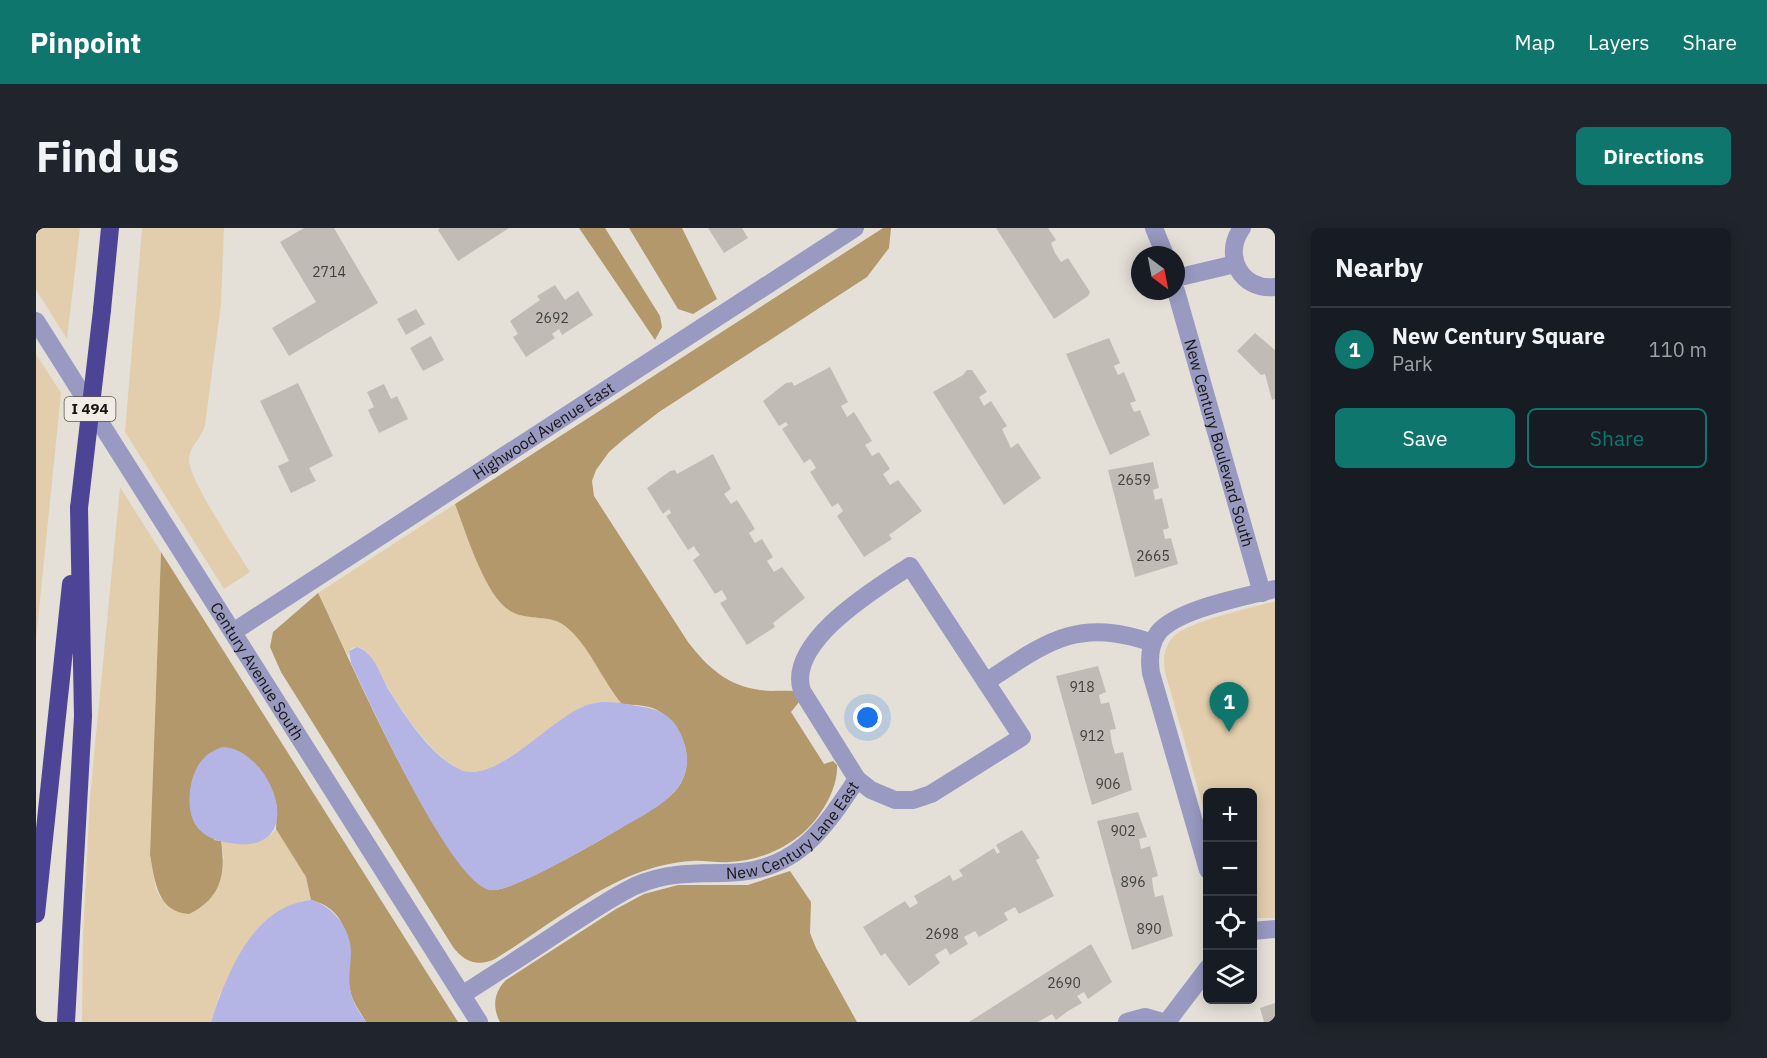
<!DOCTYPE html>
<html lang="en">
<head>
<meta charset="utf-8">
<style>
	body { margin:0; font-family:"IBM Plex Sans",sans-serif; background:#20242c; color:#f1f3f6 }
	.controls { position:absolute; right:18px; bottom:18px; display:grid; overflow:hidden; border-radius:9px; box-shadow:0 3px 15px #0003 }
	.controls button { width:54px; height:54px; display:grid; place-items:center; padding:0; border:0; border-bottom:2px solid #363941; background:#171b24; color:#f1f3f6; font:30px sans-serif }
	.compass { position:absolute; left:1095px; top:18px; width:54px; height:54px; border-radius:50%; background:#171b24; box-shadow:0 3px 15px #0003; rotate:148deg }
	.you { position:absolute; left:832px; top:490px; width:21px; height:21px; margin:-15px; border:4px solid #fff; border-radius:50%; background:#1a73e8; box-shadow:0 0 0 9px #1a73e833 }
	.badge { display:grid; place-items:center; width:39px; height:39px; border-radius:50%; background:#0f766e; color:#fff; font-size:20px; font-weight:700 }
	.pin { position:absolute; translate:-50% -50px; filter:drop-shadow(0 2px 3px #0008) }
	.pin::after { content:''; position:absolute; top:32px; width:21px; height:18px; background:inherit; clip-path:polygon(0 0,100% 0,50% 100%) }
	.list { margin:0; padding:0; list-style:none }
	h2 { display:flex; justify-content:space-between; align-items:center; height:78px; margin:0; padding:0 24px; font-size:26px }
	h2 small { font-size:20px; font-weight:400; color:#9ea1a6 }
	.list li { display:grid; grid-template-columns:39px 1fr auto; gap:18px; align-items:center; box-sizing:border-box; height:84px; padding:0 24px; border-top:2px solid #363941 }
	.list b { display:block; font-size:22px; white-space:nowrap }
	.list p { margin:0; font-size:20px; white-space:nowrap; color:#9ea1a6 }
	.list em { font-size:20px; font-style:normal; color:#9ea1a6 }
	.actions { display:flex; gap:12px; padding:18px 24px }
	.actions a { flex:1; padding:14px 0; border:2px solid #0f766e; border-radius:9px; text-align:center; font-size:21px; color:#0f766e }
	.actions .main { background:#0f766e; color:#fff }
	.icon { flex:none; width:33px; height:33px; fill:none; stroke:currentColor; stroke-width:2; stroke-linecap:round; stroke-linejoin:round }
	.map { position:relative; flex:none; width:1239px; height:794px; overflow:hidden; border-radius:9px }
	header { display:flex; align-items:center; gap:36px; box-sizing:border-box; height:84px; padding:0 30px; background:#0f766e; color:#fff }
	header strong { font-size:28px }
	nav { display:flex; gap:33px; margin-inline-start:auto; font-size:21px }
	.intro { display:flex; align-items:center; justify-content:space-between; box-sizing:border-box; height:144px; padding:0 36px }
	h1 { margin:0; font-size:42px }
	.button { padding:15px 27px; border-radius:9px; background:#0f766e; color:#fff; font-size:21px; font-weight:700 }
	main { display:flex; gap:36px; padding:0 36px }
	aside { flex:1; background:#171b24; border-radius:9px; box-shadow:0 3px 15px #0003 }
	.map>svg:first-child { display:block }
	.green { fill:#e2cead }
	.forest { fill:#b2986a }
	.water { fill:#b4b4e5 }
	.building { fill:#c0bcb5 }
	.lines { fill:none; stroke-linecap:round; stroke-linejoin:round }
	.minor { stroke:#9999c1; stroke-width:18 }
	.tertiary { stroke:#9999c1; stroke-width:18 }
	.motorway { stroke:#4d4496; stroke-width:18 }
	.motorway-bridge { stroke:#4d4496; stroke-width:18 }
	.labels { text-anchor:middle; stroke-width:4.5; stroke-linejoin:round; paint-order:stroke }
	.number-label { font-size:14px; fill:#41403c }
	.shield { fill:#f1ede5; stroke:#585652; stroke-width:1.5 }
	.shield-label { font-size:15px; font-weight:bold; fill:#171613 }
	.street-label { font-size:16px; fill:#171613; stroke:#f1ede5 }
</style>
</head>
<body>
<header>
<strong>Pinpoint</strong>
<nav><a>Map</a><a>Layers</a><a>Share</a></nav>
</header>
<div class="intro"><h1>Find us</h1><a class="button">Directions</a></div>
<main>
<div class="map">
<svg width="1239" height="794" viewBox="0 0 1239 794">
	<rect width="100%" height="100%" fill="#e4e0d8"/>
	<path class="green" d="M0,0H44L31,111L0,62Z
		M106,0H188L185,76L169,197C166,210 155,216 153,230C151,249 202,324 214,344L188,361L89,204Z
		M0,126L25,165L0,412Z
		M84,259L125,324L114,627L120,661L125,671L188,630L185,613C205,617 227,618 240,601L270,649L275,672L265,673L184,766L175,794H46L47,707L54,569Z
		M419,276C430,304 449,370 476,384C493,393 514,386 529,398C552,414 567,454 586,476C575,475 564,473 554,476C520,486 461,554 428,543C401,534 368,487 354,463C346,451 341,434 331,424C327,420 323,419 319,419L314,421L312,428L282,365Z
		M1239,373V690H1217L1216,564H1172L1171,593L1129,444C1127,431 1128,419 1137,409C1151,393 1216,380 1239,373Z"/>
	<path class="forest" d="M543,0H569L624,88L626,99L619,112Z
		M593,0H646L681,71L657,86L642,81Z
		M847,0H855L853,20L831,49L623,184L588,211L573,224L560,242L556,253L558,268L652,414C671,439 692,458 724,462C735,464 746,462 757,463L763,474L755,484L788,536L797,533L801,537C802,553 794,571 785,584C766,614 728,633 693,634C680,635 668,632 656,633C637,634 617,639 599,646C552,664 502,705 459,731C442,739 428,734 417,719L245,444L234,419L237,404L282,365C305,411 411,660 457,662C482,663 604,590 629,572C663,549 655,502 621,482C612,477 597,477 586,476C567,454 552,415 529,398C514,386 493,393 476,384C449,370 430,304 419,276Z
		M125,324L422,794H330C324,783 316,774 314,761C308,726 322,685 275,672L270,649L240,601L241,578L223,539L178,612L185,613C190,647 185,670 153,686C121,684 119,653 114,627Z
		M754,643L775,674L774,705L780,720L821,794H464C456,779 458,764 470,752L580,681L608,666L642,657H712Z"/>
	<path class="water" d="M321,419C339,424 345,450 354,464C371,491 396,529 425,542C461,557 518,486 554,476C571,471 590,476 607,479C626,482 639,490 646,509C667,562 617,581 580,603C558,615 476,665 454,662C415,655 334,475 315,435L313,423Z
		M186,519C237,520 276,629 194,615C181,613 167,609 159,596C149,579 153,546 167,531C172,525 179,522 186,519Z
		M275,672C297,678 315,701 315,724C315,736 312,749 314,761C316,774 323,784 330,794H175C191,745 217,678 275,672Z"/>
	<path class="building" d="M268,0H298L342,75L253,128L236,100L280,74L244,14Z
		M404,0H473L422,33L402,2Z
		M672,0H706L712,10L688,25Z
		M960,0H1012L1020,12L1015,15L1019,25L1025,34L1032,30L1054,64L1052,68L1018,91Z
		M519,57L529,72L542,63L557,87L526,107L523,101L516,106L519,110L490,129L477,109L482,106L474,93L504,72L501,68Z
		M380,81L389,96L370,107L361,91Z
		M1219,105L1239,122V171L1236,172L1229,146L1225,147L1201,123Z
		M395,108L408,132L387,143L374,120Z
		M1073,110L1084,135L1078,138L1082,147L1088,144L1100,173L1094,175L1098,184L1104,182L1114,207L1074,227L1030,126Z
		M794,139L812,174L805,178L811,189L818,184L836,213L829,217L836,228L843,224L854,241L847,246L854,257L862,252L886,283L853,307L856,311L828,329L801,288L807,283L802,275L796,279L774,244L780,240L777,235L774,231L768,235L746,201L752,197L750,194L743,198L727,173L750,155L756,154L758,158Z
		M931,142H936L951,164L943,169L948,178L955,173L971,198L966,201L975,220L982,215L1005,250L968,277L897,164L927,147Z
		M262,155L297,228L273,240L280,253L255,265L242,238L253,233L224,173Z
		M348,156L355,171L361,168L372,191L343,205L332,182L338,179L331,164Z
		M677,226L695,261L688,266L695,276L701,272L719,301L713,305L719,315L726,311L737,329L731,333L738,344L746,339L769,370L737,395L739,399L711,417L684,375L691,371L686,362L679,366L657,332L664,327L660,322L658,318L652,322L630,288L635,285L633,281L627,286L611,260L634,243L639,242L641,246Z
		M1117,234L1123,260L1117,262L1119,272L1126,270L1133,300L1127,302L1129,311L1135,310L1142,336L1099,349L1072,242Z
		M1062,438L1070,464L1063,467L1065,476L1073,474L1080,501L1074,502L1076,515L1079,526L1087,524L1096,562L1056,577L1020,448Z
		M1102,584L1111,609L1103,611L1105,621L1114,618L1122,648L1116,650L1117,659L1119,669L1127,667L1137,708L1096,722L1061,593Z
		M986,602L1004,630L1000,632L1018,668L983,686L979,679L968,685L972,692L955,702L943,709L939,703L928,709L932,716L914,727L910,720L899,727L904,735L873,758L849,725L845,728L827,699L869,673L874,680L882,675L878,668L914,647L917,653L927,648L923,642L958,620L961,626L964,624L960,617Z
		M1055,716L1076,754L1052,771L1048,764L1041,768L1046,775L1032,783L1020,792L1016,786L1002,794H933Z
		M1239,775V794H1228L1224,780Z"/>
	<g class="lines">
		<g class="minor">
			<path d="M1118,0L1129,27"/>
			<path d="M1206,0C1186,27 1205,63 1239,59"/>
			<path d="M1140,50L1199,36"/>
			<path id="s1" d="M1140,63L1226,365"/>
			<path d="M874,338L986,509L895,566L877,572H859L835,562L821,551L766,463C750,414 839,361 874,338Z"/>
			<path d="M950,454C1012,413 1041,389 1117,415"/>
			<path d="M1172,642L1115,445C1113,431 1113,417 1122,405C1141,381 1209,369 1239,361"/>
			<path d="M1216,703L1239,701"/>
			<path id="s2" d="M426,767C460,745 495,723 529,700C552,686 574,670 599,658C628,645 656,645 688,645C759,645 786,604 821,551"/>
			<path d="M1091,794L1109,789L1126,794"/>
			<path d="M1131,794L1172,740"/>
		</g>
		<g class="tertiary">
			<path id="s3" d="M0,93L443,794"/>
			<path id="s4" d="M197,404L819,0"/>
		</g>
		<path class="motorway" d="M66,82L74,0
			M0,686L35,356
			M30,794L47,488L43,280"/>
		<path class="motorway-bridge" d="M43,280L66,82"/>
	</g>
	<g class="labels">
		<g class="number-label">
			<text x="293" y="49">2714</text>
			<text x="516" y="95">2692</text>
			<text x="1098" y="257">2659</text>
			<text x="1117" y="333">2665</text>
			<text x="1046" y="464">918</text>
			<text x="1056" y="513">912</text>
			<text x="1072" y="561">906</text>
			<text x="1087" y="608">902</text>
			<text x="1097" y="659">896</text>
			<text x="1113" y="706">890</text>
			<text x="906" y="711">2698</text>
			<text x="1028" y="760">2690</text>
		</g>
		<rect class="shield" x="28.5" y="169" width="51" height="24" rx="4.5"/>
		<g class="shield-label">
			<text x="54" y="186">I 494</text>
		</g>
		<g class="street-label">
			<text dy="6" stroke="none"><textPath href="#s4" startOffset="370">Highwood Avenue East</textPath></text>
			<text dy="6" stroke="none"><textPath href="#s1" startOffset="158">New Century Boulevard South</textPath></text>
			<text dy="6" stroke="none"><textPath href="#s3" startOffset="414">Century Avenue South</textPath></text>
			<text dy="6" stroke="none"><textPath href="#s2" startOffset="380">New Century Lane East</textPath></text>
		</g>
	</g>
</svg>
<div class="controls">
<button>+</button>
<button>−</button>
<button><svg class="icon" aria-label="locate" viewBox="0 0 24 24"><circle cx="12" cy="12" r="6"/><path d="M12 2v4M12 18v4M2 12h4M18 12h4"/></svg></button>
<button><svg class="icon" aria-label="layers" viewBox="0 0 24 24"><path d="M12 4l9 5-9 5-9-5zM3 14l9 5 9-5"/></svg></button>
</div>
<svg class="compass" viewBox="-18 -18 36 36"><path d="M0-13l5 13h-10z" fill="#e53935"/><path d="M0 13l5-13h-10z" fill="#9ea1a6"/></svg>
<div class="you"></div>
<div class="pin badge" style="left:1193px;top:504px">1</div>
</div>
<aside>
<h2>Nearby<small></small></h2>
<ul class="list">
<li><span class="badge">1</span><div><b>New Century Square</b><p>Park</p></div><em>110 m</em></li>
</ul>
<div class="actions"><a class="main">Save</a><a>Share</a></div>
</aside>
</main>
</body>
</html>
